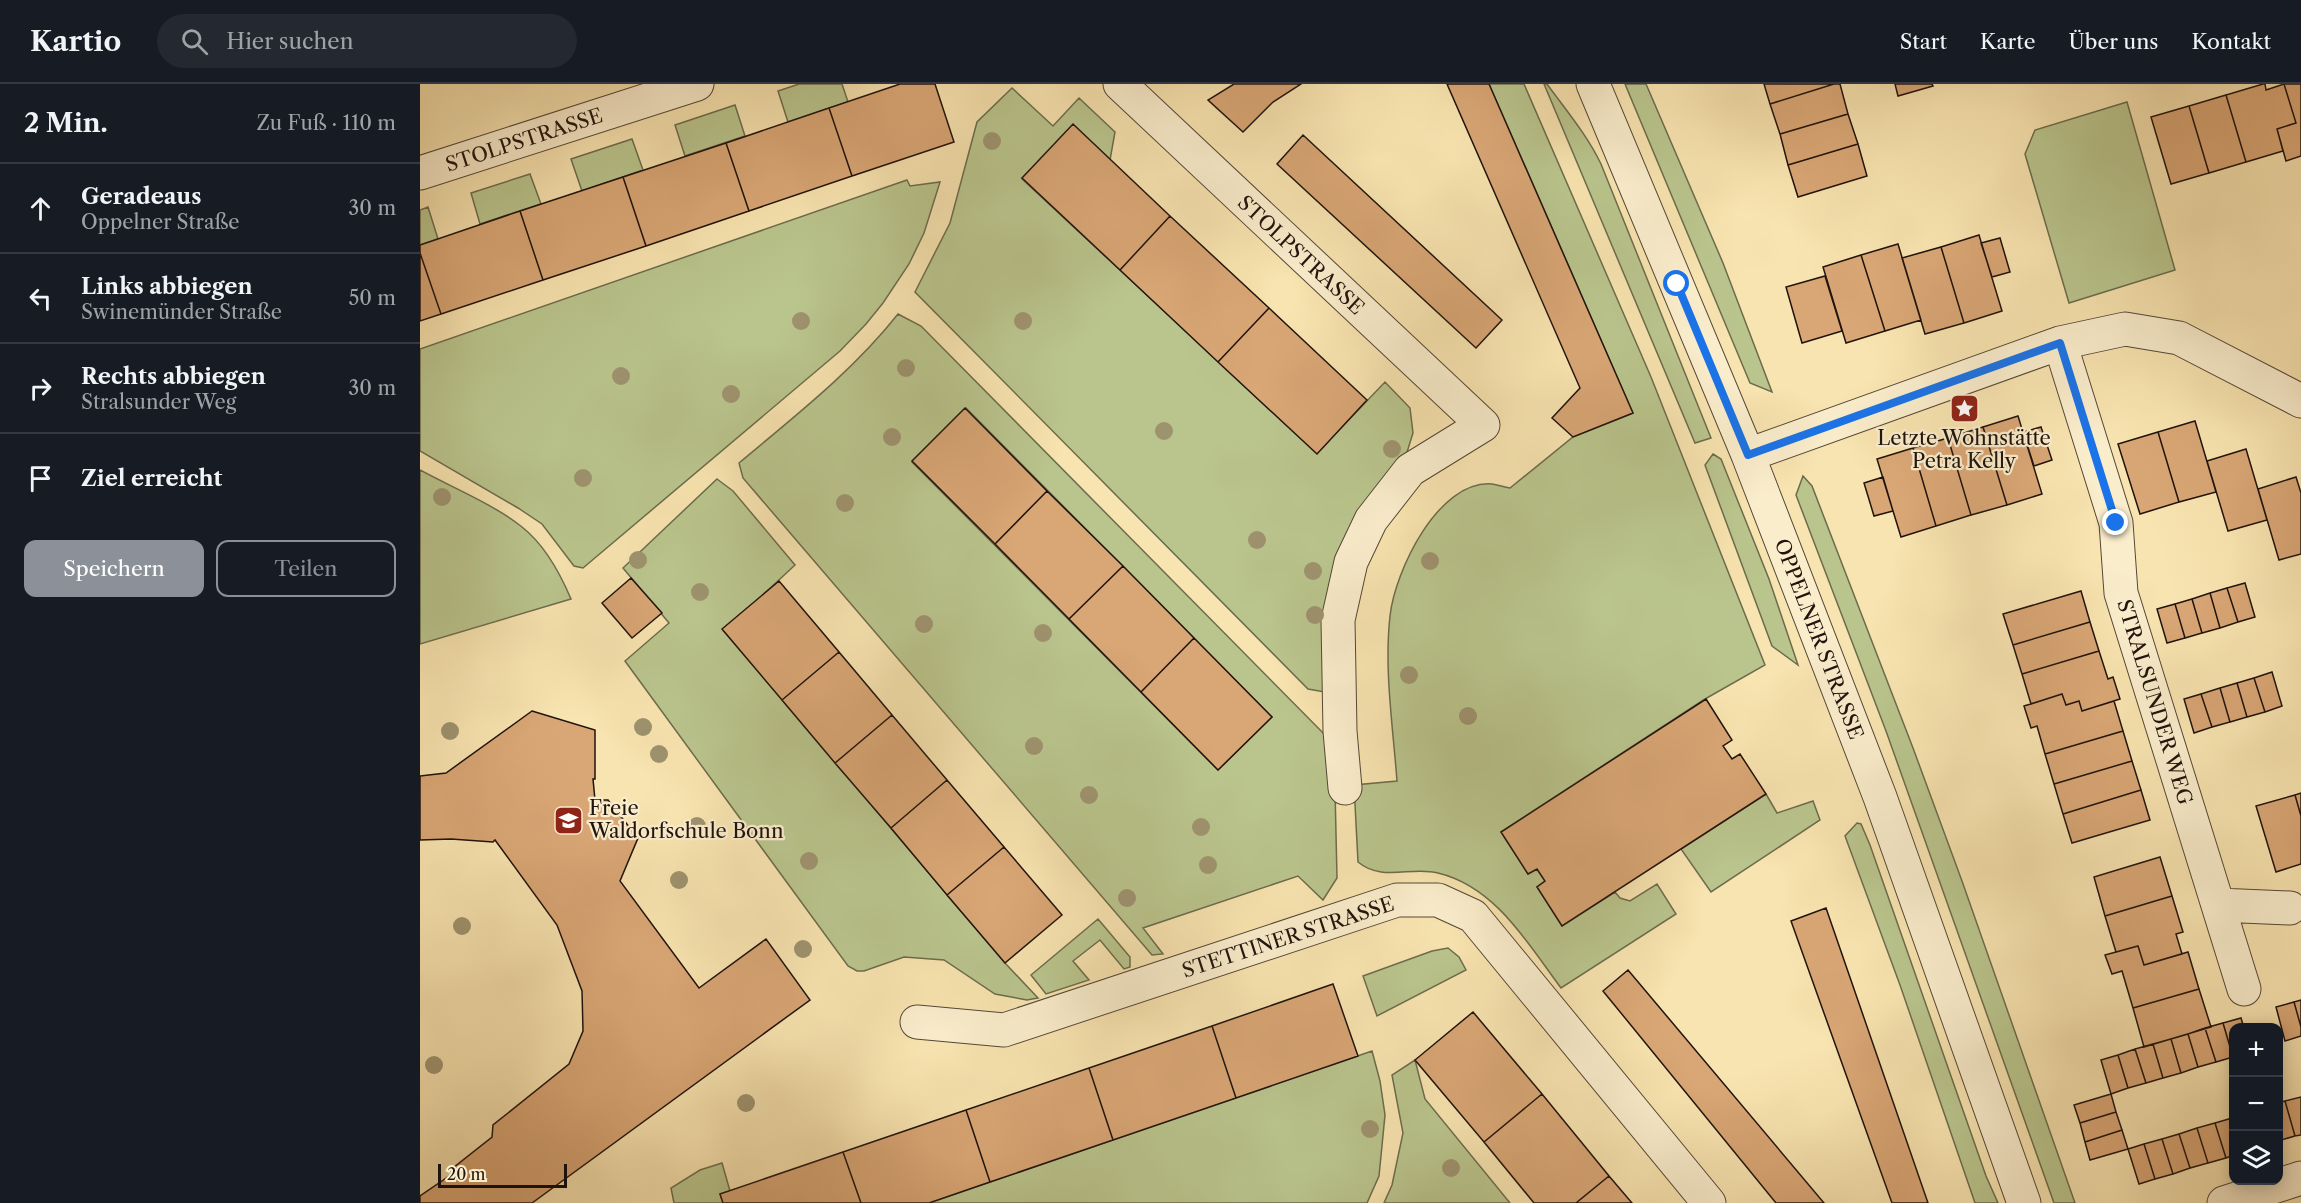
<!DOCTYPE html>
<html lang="de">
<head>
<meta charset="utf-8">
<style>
	body { margin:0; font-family:"Libre Caslon Text",serif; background:#242831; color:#f1f3f6 }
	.controls { position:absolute; right:18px; bottom:18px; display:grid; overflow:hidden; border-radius:12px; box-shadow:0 3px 15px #0003 }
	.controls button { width:54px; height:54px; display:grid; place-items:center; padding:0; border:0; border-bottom:2px solid #363941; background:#171b24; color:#f1f3f6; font:30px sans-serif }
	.scale { position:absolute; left:18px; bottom:15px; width:129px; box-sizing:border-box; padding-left:6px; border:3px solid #1f130d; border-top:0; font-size:16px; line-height:21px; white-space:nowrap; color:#1f130d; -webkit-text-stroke:4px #faedcc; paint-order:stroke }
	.stop { position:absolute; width:18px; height:18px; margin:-14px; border:4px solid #1a73e8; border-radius:50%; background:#fff }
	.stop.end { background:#1a73e8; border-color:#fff; box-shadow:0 2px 6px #0008 }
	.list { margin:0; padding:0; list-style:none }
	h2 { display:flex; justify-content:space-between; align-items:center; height:78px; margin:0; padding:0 24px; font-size:26px }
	h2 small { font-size:20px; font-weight:400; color:#9ea1a6 }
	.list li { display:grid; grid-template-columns:39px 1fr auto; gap:18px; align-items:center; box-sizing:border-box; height:90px; padding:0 24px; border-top:2px solid #363941 }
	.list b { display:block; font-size:22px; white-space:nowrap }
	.list p { margin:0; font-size:20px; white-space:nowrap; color:#9ea1a6 }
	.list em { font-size:20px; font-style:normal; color:#9ea1a6 }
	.actions { display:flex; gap:12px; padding:18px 24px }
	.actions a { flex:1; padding:14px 0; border:2px solid #8c9099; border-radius:12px; text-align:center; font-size:21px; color:#8c9099 }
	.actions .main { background:#8c9099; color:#fff }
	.icon { flex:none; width:33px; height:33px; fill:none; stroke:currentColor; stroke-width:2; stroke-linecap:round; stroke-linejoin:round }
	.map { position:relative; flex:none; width:1881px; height:1119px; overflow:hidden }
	header { display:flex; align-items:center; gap:36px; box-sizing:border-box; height:84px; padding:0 30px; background:#171b24; border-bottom:2px solid #363941 }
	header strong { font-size:28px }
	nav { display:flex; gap:33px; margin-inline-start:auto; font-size:21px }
	.search { width:420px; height:54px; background:#242831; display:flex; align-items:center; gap:15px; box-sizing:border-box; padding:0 21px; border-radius:33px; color:#9ea1a6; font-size:22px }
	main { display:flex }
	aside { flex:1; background:#171b24 }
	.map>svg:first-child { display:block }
	.green { fill:#bac58d; stroke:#6c6c4d; stroke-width:1.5; fill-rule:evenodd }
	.building { fill:#d9a675; stroke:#1f130d; stroke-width:1.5 }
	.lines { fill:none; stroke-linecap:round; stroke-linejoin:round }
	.minor-casing { stroke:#554736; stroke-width:35 }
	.minor { stroke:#faedcc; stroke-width:33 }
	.tree { fill:#9e936f }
	.route { stroke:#1a73e8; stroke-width:8 }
	.labels { text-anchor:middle; stroke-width:4.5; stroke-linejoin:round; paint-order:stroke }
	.street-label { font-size:20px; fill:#1f130d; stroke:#faedcc }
	.poi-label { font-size:20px; fill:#1f130d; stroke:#faedcc }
</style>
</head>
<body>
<header>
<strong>Kartio</strong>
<div class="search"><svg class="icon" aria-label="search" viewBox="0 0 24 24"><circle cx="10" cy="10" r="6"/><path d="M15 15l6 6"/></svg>Hier suchen</div>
<nav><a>Start</a><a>Karte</a><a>Über uns</a><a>Kontakt</a></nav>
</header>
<main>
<aside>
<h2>2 Min.<small>Zu Fuß · 110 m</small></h2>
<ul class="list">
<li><svg class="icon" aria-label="ahead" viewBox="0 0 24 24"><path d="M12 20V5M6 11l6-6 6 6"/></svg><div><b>Geradeaus</b><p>Oppelner Straße</p></div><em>30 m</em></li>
<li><svg class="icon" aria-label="left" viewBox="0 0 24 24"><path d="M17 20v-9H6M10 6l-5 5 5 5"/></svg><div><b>Links abbiegen</b><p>Swinemünder Straße</p></div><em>50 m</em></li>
<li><svg class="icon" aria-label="right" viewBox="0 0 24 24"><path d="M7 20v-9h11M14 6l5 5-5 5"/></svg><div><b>Rechts abbiegen</b><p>Stralsunder Weg</p></div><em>30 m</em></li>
<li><svg class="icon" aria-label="arrive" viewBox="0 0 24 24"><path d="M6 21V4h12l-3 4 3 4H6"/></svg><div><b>Ziel erreicht</b></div></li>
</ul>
<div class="actions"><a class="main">Speichern</a><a>Teilen</a></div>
</aside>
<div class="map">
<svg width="1881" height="1119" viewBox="0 0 1881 1119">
	<rect width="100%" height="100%" fill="#f8e4b0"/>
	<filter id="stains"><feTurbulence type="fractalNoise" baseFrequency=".00333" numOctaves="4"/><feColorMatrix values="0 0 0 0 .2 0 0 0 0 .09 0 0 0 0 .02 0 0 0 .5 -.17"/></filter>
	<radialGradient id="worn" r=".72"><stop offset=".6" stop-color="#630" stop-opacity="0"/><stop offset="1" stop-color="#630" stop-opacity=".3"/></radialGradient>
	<path class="green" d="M379,0H422L428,18L368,38L358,7Z
		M1069,0H1104L1231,293L1345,581L1285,615L1081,748L1108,790L1117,785L1125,797L1117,803L1142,842L1195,808L1200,814L1210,817L1237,800L1256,830L1141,904C1108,860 1076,803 1018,789C991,782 962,798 938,778L934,701L977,697C973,643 964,586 970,532C975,487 1018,396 1072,400C1078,401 1084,403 1090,404L1153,353L1213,329Z
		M1124,0H1127C1146,26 1167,51 1181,80L1291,354L1275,359Z
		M1205,0H1226L1303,179L1352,308L1330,299Z
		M592,4L633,42L659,14L695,48L690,76L602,95L897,369L965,298L990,324L993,349L984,378L948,422L910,609L888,605L495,208L530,139L557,38Z
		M1707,18L1755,186L1649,219L1605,70L1615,46Z
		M315,21L325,52L265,72L255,41Z
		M212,55L223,86L162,107L151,75Z
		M110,90L121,120L60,140L51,109Z
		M487,96L490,102L520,98L504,149L489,180L463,219L446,240L420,267L163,484L154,482L122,440L98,424L0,367V265Z
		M8,123L18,155L0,161V126Z
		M478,230L501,242L914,660L917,794L903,816L878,792L723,844L743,870L732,871L323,394L319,379C375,332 433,287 478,230ZM546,324L852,633L798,686L492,378Z
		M1293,370L1301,375L1349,495L1378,581L1352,562L1285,381Z
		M0,386C31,403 75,421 102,443C125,461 140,489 151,515L0,560Z
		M1383,392L1392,402L1493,664L1542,797L1655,1119H1634L1466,647L1376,411Z
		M297,395L313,407L375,481L304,547L585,879L618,914L607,916L575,910L524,876L484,873L444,887H437L428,882L205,577L249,539L203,484Z
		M1346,710L1357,729L1393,717L1400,736L1291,808L1261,765Z
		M1437,739L1441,740L1450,761L1566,1092L1578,1119H1555L1480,901L1425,752Z
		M678,835L710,873V883L704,885L680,856L653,877L669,896L626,910L611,891Z
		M1028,864L1039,873L1046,886L957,932L943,892L1012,867Z
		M952,967L960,997L965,1031L959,1092L947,1119H509Z
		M995,976L1005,1015L1090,1119H964L972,1101L983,1049L972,991Z
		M302,1079L310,1107L300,1110L303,1119H254L251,1104L280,1086Z"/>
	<path class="building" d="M480,0H515L534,58L432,92L409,24Z
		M814,0H881L853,18L823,48L788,16Z
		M1027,0H1069L1213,329L1153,353L1132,334L1160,304Z
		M1344,0H1414L1350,20Z
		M1414,0H1420L1428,30L1360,50L1350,20Z
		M1475,0H1512L1513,2L1478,12Z
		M1843,0H1845L1846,6L1864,0L1876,39L1857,45L1863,67L1826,78L1806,11Z
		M1864,0H1881V72L1866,77L1857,45L1876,39Z
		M1806,11L1826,78L1789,89L1769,22Z
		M1769,22L1789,89L1751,100L1731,33Z
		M409,24L432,92L329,127L306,59Z
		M1428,30L1438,60L1368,81L1360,50Z
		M653,40L750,132L700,186L602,94Z
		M883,51L1082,236L1056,264L857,80Z
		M306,59L329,127L226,162L203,93Z
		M1438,60L1447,92L1378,113L1368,81Z
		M203,93L226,162L123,196L100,127Z
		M100,127L123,196L21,230L0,169V161Z
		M750,132L849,224L798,278L700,186Z
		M1559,151L1582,227L1544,239L1521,163Z
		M1580,154L1590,188L1572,193L1561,159Z
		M1478,160L1501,236L1465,247L1441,171Z
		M1521,163L1544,239L1505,250L1482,174Z
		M0,169L21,230L0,237Z
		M1441,171L1465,247L1426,259L1403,183Z
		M1405,192L1422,247L1382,259L1366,203Z
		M849,224L947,316L897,370L798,278Z
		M545,324L627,407L575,460L492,377Z
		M1598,332L1622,410L1587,421L1563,343Z
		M1775,337L1796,408L1759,418L1738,348Z
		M1563,343L1587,421L1551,431L1528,354Z
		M1621,343L1632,376L1614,382L1603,348Z
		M1738,348L1759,418L1720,430L1698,360Z
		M1528,354L1551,431L1516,442L1493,364Z
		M1493,364L1516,442L1481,453L1457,375Z
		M1826,365L1847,436L1808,447L1787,377Z
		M1463,393L1473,427L1454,432L1444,399Z
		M1876,393L1881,409V470L1859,476L1838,405Z
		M627,407L703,482L649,535L575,460Z
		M703,482L774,554L721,608L649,535Z
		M211,494L242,529L212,554L182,519Z
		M359,497L419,568L362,616L302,545Z
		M1825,499L1835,533L1818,538L1807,504Z
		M1807,504L1818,538L1800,544L1790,509Z
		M1661,507L1670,538L1593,561L1583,530Z
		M1790,509L1800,544L1782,549L1772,515Z
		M1772,515L1782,549L1765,554L1755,520Z
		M1755,520L1765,554L1747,559L1737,525Z
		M1670,538L1679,567L1602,590L1593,561Z
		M774,554L852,633L798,686L721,608Z
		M1679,567L1688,595L1693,593L1700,615L1662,627L1659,617L1646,621L1642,610L1611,620L1602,590Z
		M419,568L472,631L415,679L362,616Z
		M1852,588L1862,622L1845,628L1834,594Z
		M1834,594L1845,628L1827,633L1817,599Z
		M1817,599L1827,633L1810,638L1800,604Z
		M1800,604L1810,638L1792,643L1781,610Z
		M1642,610L1646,621L1659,617L1662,627L1694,617L1703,647L1625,670L1617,642L1611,644L1604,622Z
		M1781,610L1792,643L1774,649L1764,615Z
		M1286,615L1312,656L1303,662L1312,675L1320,670L1346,710L1142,842L1117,803L1125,797L1117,785L1108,790L1081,748Z
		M112,627L175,646V695H173L175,716H188L218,754L200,797L279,904L346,855L390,916L112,1119H0V1112L32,1090L33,1084L72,1053L73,1041L149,980L163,947L162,907L137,841L75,756L73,758L31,755L0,756V692L26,689Z
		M472,631L527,696L471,744L415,679Z
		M1703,647L1712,677L1634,700L1625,670Z
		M1712,677L1721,706L1643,730L1634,700Z
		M527,696L584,763L527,811L471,744Z
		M1721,706L1730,736L1652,759L1643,730Z
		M1881,709V732L1875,711Z
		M1875,711L1881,732V780L1856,788L1836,722Z
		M584,763L642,831L585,879L527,811Z
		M1740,773L1752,812L1685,832L1674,793Z
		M1752,812L1763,848L1756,850L1762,870L1724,881L1718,862L1696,868L1685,832Z
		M1406,824L1508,1119H1472L1371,837Z
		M1718,862L1724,881L1768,868L1779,905L1713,924L1702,887L1692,890L1685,871Z
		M1208,886L1404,1119H1356L1183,907Z
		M913,900L938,972L816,1014L792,942Z
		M1779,905L1791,943L1724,963L1713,924Z
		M1881,916V943L1874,918Z
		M1874,918L1881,943V952L1865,957L1856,923Z
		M1053,928L1122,1010L1064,1058L995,976Z
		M1821,934L1824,944H1814L1813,973L1803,939Z
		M1803,939L1813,973L1796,978L1785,944Z
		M792,942L816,1014L693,1056L669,984Z
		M1785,944L1796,978L1778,983L1768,950Z
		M1768,950L1778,983L1761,989L1751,955Z
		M1751,955L1761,989L1743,994L1733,960Z
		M1733,960L1743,994L1726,999L1715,965Z
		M1715,965L1726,999L1708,1004L1698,971Z
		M1698,971L1708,1004L1691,1010L1681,976Z
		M669,984L693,1056L570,1098L546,1026Z
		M1122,1010L1189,1092L1156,1119H1114L1064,1058Z
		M1691,1010L1696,1028L1660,1039L1654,1021Z
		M1881,1013V1051L1875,1052L1865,1017Z
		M1865,1017L1875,1052L1858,1057V1019Z
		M546,1026L570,1098L509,1119H441L423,1068Z
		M1696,1028L1702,1046L1665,1058L1660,1039Z
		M1812,1034L1814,1071L1806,1074L1795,1039Z
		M1795,1039L1806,1074L1788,1079L1777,1044Z
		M1777,1044L1788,1079L1770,1084L1759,1050Z
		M1702,1046L1708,1065L1670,1076L1665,1058Z
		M1759,1050L1770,1084L1753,1090L1742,1055Z
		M1742,1055L1753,1090L1735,1095L1724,1060Z
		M1724,1060L1735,1095L1719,1100L1708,1065Z
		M423,1068L441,1119H303L300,1110Z
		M1189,1092L1212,1119H1156Z"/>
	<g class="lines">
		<defs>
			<path id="minor" d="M700,0L1063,341L990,386L951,436L931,478L918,536L920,647L925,704
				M1173,0L1328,371L1460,713L1604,1119
				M0,89L277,0
				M1640,259L1696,439L1701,509L1824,905
				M1328,371L1640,259L1705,245L1759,254L1881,317
				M1798,821L1870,824
				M497,938L584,946L977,816H1018L1053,832L1289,1119
				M1804,1119L1881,1094"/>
		</defs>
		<use href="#minor" class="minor-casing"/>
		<use href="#minor" class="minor"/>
	</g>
	<g class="tree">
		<circle cx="572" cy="57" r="9"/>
		<circle cx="381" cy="237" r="9"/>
		<circle cx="603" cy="237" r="9"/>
		<circle cx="486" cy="284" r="9"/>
		<circle cx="201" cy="292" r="9"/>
		<circle cx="311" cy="310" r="9"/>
		<circle cx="744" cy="347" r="9"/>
		<circle cx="472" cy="353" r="9"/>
		<circle cx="972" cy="365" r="9"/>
		<circle cx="163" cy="394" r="9"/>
		<circle cx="22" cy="413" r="9"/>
		<circle cx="425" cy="419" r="9"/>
		<circle cx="837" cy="456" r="9"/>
		<circle cx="218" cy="476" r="9"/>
		<circle cx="1010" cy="477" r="9"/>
		<circle cx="893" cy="487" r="9"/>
		<circle cx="280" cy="508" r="9"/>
		<circle cx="895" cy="531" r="9"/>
		<circle cx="504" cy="540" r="9"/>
		<circle cx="623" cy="549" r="9"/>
		<circle cx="989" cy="591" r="9"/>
		<circle cx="1048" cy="632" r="9"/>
		<circle cx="223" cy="643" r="9"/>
		<circle cx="30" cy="647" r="9"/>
		<circle cx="614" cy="662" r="9"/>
		<circle cx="239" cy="670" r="9"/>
		<circle cx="669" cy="711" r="9"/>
		<circle cx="277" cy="742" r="9"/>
		<circle cx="781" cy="743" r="9"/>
		<circle cx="389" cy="777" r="9"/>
		<circle cx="788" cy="781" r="9"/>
		<circle cx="259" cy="796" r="9"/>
		<circle cx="707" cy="814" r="9"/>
		<circle cx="42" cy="842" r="9"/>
		<circle cx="383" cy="865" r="9"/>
		<circle cx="14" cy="981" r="9"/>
		<circle cx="326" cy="1019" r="9"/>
		<circle cx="950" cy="1045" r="9"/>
		<circle cx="1031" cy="1084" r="9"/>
	</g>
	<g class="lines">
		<path class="route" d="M1257,200L1328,371L1640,259L1696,439"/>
	</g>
	<defs>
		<symbol id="sight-square" viewBox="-11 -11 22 22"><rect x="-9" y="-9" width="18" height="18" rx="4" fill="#8f2418" stroke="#faedcc"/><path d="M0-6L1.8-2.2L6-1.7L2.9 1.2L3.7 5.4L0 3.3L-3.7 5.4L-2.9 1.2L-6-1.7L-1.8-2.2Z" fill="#fff"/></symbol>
		<symbol id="school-square" viewBox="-11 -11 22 22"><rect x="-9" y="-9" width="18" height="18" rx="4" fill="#8f2418" stroke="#faedcc"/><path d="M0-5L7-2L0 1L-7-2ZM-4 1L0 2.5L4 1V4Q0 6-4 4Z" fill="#fff"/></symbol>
	</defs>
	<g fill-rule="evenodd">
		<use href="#sight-square" x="1528" y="308" width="33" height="33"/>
		<use href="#school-square" x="132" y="720" width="33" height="33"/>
	</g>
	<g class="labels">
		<g class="street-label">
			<text transform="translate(104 56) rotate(-18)" y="7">STOLPSTRASSE</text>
			<text transform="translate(881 171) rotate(43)" y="7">STOLPSTRASSE</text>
			<text transform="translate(1399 555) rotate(69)" y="7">OPPELNER STRASSE</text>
			<text transform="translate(1735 618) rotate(73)" y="7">STRALSUNDER WEG</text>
			<text transform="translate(868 853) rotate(-18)" y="7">STETTINER STRASSE</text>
		</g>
		<g class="poi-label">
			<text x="1544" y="361">Letzte Wohnstätte<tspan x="1544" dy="23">Petra Kelly</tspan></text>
			<text x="169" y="731" text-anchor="start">Freie<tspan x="169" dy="23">Waldorfschule Bonn</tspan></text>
		</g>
	</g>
	<rect width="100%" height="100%" filter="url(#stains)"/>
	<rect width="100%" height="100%" fill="url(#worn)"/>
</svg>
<div class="controls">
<button>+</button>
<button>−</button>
<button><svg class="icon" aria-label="layers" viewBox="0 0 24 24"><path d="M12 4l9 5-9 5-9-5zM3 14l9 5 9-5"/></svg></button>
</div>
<div class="scale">20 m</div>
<div class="stop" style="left:1257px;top:200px"></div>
<div class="stop end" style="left:1696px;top:439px"></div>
</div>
</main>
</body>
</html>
